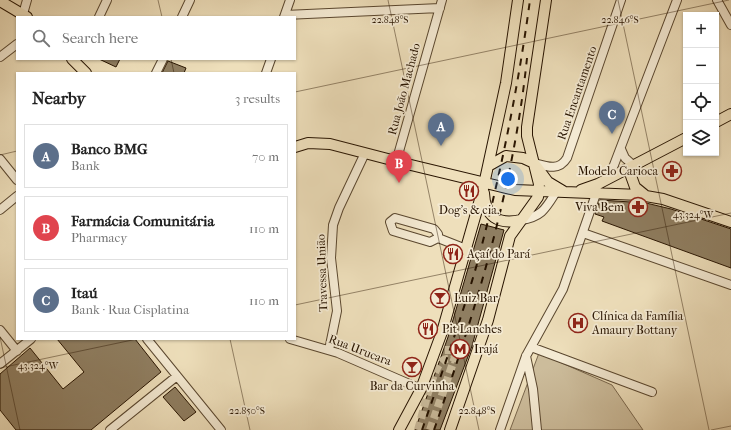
<!DOCTYPE html>
<html lang="en">
<head>
<meta charset="utf-8">
<style>
	body { margin:0; font-family:"IM FELL French Canon",serif; background:#f6f6f6; color:#222 }
	.controls { position:absolute; right:12px; top:12px; display:grid; overflow:hidden; border-radius:0px; box-shadow:0 1px 3px #0004 }
	.controls button { width:36px; height:36px; display:grid; place-items:center; padding:0; border:0; border-bottom:1px solid #e0e0e0; background:#fff; color:#222; font:20px sans-serif }
	.you { position:absolute; left:508px; top:179px; width:14px; height:14px; margin:-10px; border:3px solid #fff; border-radius:50%; background:#1a73e8; box-shadow:0 0 0 6px #1a73e833 }
	.badge { display:grid; place-items:center; width:26px; height:26px; border-radius:50%; background:#d93025; color:#fff; font-size:13px; font-weight:700 }
	.pin { position:absolute; translate:-50% -33px; filter:drop-shadow(0 1px 2px #0008) }
	.pin::after { content:''; position:absolute; top:21px; width:14px; height:12px; background:inherit; clip-path:polygon(0 0,100% 0,50% 100%) }
	.list { margin:0; padding:0; list-style:none }
	h2 { display:flex; justify-content:space-between; align-items:center; height:52px; margin:0; padding:0 16px; font-size:17px }
	h2 small { font-size:13px; font-weight:400; color:#767676 }
	.list li { display:grid; grid-template-columns:26px 1fr auto; gap:12px; align-items:center; box-sizing:border-box; height:64px; margin:0 8px 8px; padding:0 8px; border:1px solid #e0e0e0; border-radius:0px }
	.list b { display:block; font-size:15px; white-space:nowrap }
	.list p { margin:0; font-size:13px; white-space:nowrap; color:#767676 }
	.list em { font-size:13px; font-style:normal; color:#767676 }
	.icon { flex:none; width:22px; height:22px; fill:none; stroke:currentColor; stroke-width:2; stroke-linecap:round; stroke-linejoin:round }
	.map { position:relative; flex:none; width:731px; height:430px; overflow:hidden }
	.search { position:absolute; background:#fff; box-shadow:0 1px 3px #0004; left:16px; top:16px; width:280px; height:44px; display:flex; align-items:center; gap:10px; box-sizing:border-box; padding:0 14px; border-radius:0px; color:#767676; font-size:15px }
	.panel { position:absolute; background:#fff; box-shadow:0 1px 3px #0004; left:16px; top:72px; width:280px; height:268px; border-radius:0px }
	.map>svg:first-child { display:block }
	.green { fill:#ccbc9b; stroke:#7a684e }
	.building { fill:#8f7e61; stroke:#281400 }
	.lines { fill:none; stroke-linecap:round; stroke-linejoin:round }
	.minor-tunnel { stroke:#c6b696; stroke-width:8; stroke-dasharray:8 4; stroke-linecap:butt }
	.minor-casing { stroke:#5a472f; stroke-width:10 }
	.major-casing { stroke:#281400; stroke-width:12 }
	.minor { stroke:#f4ead3; stroke-width:8 }
	.major { stroke:#eedfbb; stroke-width:10 }
	.rail { stroke:#281400; stroke-width:2; stroke-dasharray:7 7; stroke-linecap:butt }
	.ticks { fill:none; stroke:#281400; stroke-width:1; stroke-opacity:0.45 }
	.labels { text-anchor:middle; stroke-width:3.5; stroke-linejoin:round; paint-order:stroke }
	.street-label { font-size:12px; fill:#281400; stroke:#f4ead3 }
	.poi-label { font-size:12px; fill:#281400; stroke:#f4ead3; text-anchor:start }
	.ticks-label { font-size:10px; text-anchor:middle; fill:#281400; stroke:#f4ead3; stroke-width:3.5; stroke-linejoin:round; paint-order:stroke }
</style>
</head>
<body>
<div class="map">
<svg width="731" height="430" viewBox="0 0 731 430">
	<rect width="100%" height="100%" fill="#eedfbb"/>
	<filter id="stains"><feTurbulence type="fractalNoise" baseFrequency=".005" numOctaves="4"/><feColorMatrix values="0 0 0 0 .2 0 0 0 0 .09 0 0 0 0 .02 0 0 0 .5 -.17"/></filter>
	<radialGradient id="worn" r=".72"><stop offset=".6" stop-color="#630" stop-opacity="0"/><stop offset="1" stop-color="#630" stop-opacity=".3"/></radialGradient>
	<path class="green" d="M539,353L612,385L643,430H510Z"/>
	<path class="building" d="M99,59H120L116,67Z
		M168,61L186,68L184,73H162Z
		M600,200L646,203L671,209L731,229V268L602,221L604,217L595,214Z
		M481,224L504,230L472,346L440,430H415L448,337Z
		M57,339H135L161,372L91,430H16L0,410V374L30,348L63,389L84,372Z
		M175,387L196,412L184,421L163,397Z"/>
	<g class="lines">
		<path class="minor-tunnel" d="M418,430C423,414 431,373 441,362C445,358 450,358 455,360
			M430,430L455,357L452,350H444"/>
		<defs>
			<path id="minor" d="M717,0L731,25
				M23,14L27,0
				M285,15L440,8
				M99,17L107,0
				M182,17L190,0
				M284,17L290,0
				M0,57L17,44
				M156,73L163,59
				M266,73L271,59
				M621,149L625,158L634,166
				M0,159L17,180
				M396,162L442,0
				M534,163C548,167 559,171 567,158L621,0
				M609,178L677,0
				M0,210L17,196
				M395,218L434,229L438,234V238L430,242L393,231L390,222Z
				M521,220C542,217 546,208 556,192
				M583,233L731,285
				M438,238L466,249
				M0,330L17,351
				M147,339L221,430
				M290,339L338,353L421,389
				M531,347L652,392
				M329,350L337,311L331,258L333,225L339,208L365,153
				M526,356L533,389L537,430
				M0,364L31,339
				M110,430L177,376
				M500,430L526,356L563,289L596,194"/>
			<path id="major" d="M0,1L27,17
				M72,59L86,73
				M716,122L731,114
				M295,147L308,143L330,144L411,165L515,190L640,195L663,199L731,222
				M490,165L506,156L523,158L534,163L548,182L563,191
				M634,166L630,173L635,187L646,196
				M581,190L598,184L686,138
				M484,193C485,217 498,225 521,220
				M399,430L421,389L442,332L483,189L506,83L518,0
				M450,430L488,320L510,236L538,197L539,184L527,136V127L546,0"/>
		</defs>
		<use href="#minor" class="minor-casing"/>
		<use href="#major" class="major-casing"/>
		<use href="#minor" class="minor"/>
		<use href="#major" class="major"/>
		<path class="rail" d="M422,430C441,375 461,320 477,264C500,177 518,89 530,0
			M434,430C476,309 514,186 527,58"/>
	</g>
	<path class="ticks" d="M158,0L162,17M388,0L479,430M618,0L709,430M171,59L174,73M295,92L729,0M0,155L17,151M295,305L731,213M0,337L20,430M230,339L250,430M0,368L137,339M711,430L731,426"/>
	<defs>
		<symbol id="pharmacy-ring" viewBox="-11 -11 22 22"><circle r="9.5" fill="#f4ead3" stroke="#8f2418" stroke-width="1.5"/><path d="M-2-6h4v4h4v4h-4v4h-4v-4h-4v-4h4Z" fill="#8f2418"/></symbol>
		<symbol id="restaurant-ring" viewBox="-11 -11 22 22"><circle r="9.5" fill="#f4ead3" stroke="#8f2418" stroke-width="1.5"/><path d="M-5-6h1v4h1v-4h1v4h1v-4h1v5L-1.5 .5V6h-2V.5L-5-1ZM5-6V6H3V1.5H1.5Q1.5-4 5-6Z" fill="#8f2418"/></symbol>
		<symbol id="bar-ring" viewBox="-11 -11 22 22"><circle r="9.5" fill="#f4ead3" stroke="#8f2418" stroke-width="1.5"/><path d="M-6-5H6L.8 .8V4.5H3.5V6h-7V4.5H-.8V.8Z" fill="#8f2418"/></symbol>
		<symbol id="hospital-ring" viewBox="-11 -11 22 22"><circle r="9.5" fill="#f4ead3" stroke="#8f2418" stroke-width="1.5"/><path d="M-5-5h3v3.5h4V-5h3V5h-3V1.5h-4V5h-3Z" fill="#8f2418"/></symbol>
		<symbol id="metro-ring" viewBox="-11 -11 22 22"><circle r="9.5" fill="#f4ead3" stroke="#8f2418" stroke-width="1.5"/><path d="M-5.5 5V-5H-3L0 0L3-5H5.5V5H3V-.5L0 4L-3-.5V5Z" fill="#8f2418"/></symbol>
	</defs>
	<g fill-rule="evenodd">
		<use href="#pharmacy-ring" x="661" y="160" width="22" height="22"/>
		<use href="#restaurant-ring" x="458" y="180" width="22" height="22"/>
		<use href="#pharmacy-ring" x="627" y="196" width="22" height="22"/>
		<use href="#restaurant-ring" x="442" y="243" width="22" height="22"/>
		<use href="#bar-ring" x="429" y="287" width="22" height="22"/>
		<use href="#hospital-ring" x="567" y="312" width="22" height="22"/>
		<use href="#restaurant-ring" x="417" y="318" width="22" height="22"/>
		<use href="#metro-ring" x="449" y="338" width="22" height="22"/>
		<use href="#bar-ring" x="401" y="356" width="22" height="22"/>
	</g>
	<g class="labels">
		<g class="street-label">
			<text transform="translate(404 89) rotate(-75)" y="4">Rua João Machado</text>
			<text transform="translate(577 93) rotate(-71)" y="4">Rua Encantamento</text>
			<text transform="translate(322 273) rotate(-92)" y="4">Travessa União</text>
			<text transform="translate(360 350) rotate(21)" y="4">Rua Urucara</text>
		</g>
		<g class="poi-label">
			<text x="658" y="175" text-anchor="end">Modelo Carioca</text>
			<text x="624" y="211" text-anchor="end">Viva Bem</text>
			<text x="469" y="214" text-anchor="middle">Dog's &amp; cia.</text>
			<text x="467" y="258">Açaí do Pará</text>
			<text x="454" y="302">Luiz Bar</text>
			<text x="592" y="320">Clínica da Família<tspan x="592" dy="14">Amaury Bottany</tspan></text>
			<text x="442" y="333">Pit Lanches</text>
			<text x="474" y="353">Irajá</text>
			<text x="412" y="390" text-anchor="middle">Bar da Curvinha</text>
		</g>
	</g>
	<g class="ticks-label">
		<text x="390" y="23">22.848°S</text>
		<text x="620" y="23">22.846°S</text>
		<text x="693" y="218">43.324°W</text>
		<text x="38" y="369">43.324°W</text>
		<text x="247" y="414">22.850°S</text>
		<text x="477" y="414">22.848°S</text>
	</g>
	<rect width="100%" height="100%" filter="url(#stains)"/>
	<rect width="100%" height="100%" fill="url(#worn)"/>
</svg>
<div class="controls">
<button>+</button>
<button>−</button>
<button><svg class="icon" aria-label="locate" viewBox="0 0 24 24"><circle cx="12" cy="12" r="6"/><path d="M12 2v4M12 18v4M2 12h4M18 12h4"/></svg></button>
<button><svg class="icon" aria-label="layers" viewBox="0 0 24 24"><path d="M12 4l9 5-9 5-9-5zM3 14l9 5 9-5"/></svg></button>
</div>
<div class="you"></div>
<div class="pin badge" style="left:441px;top:146px;background:#5c6f8a">A</div>
<div class="pin badge" style="left:399px;top:183px;background:#e0444e">B</div>
<div class="pin badge" style="left:612px;top:134px;background:#5c6f8a">C</div>
<div class="search"><svg class="icon" aria-label="search" viewBox="0 0 24 24"><circle cx="10" cy="10" r="6"/><path d="M15 15l6 6"/></svg>Search here</div>
<section class="panel">
<h2>Nearby<small>3 results</small></h2>
<ul class="list">
<li><span class="badge" style="background:#5c6f8a">A</span><div><b>Banco BMG</b><p>Bank</p></div><em>70 m</em></li>
<li><span class="badge" style="background:#e0444e">B</span><div><b>Farmácia Comunitária</b><p>Pharmacy</p></div><em>110 m</em></li>
<li><span class="badge" style="background:#5c6f8a">C</span><div><b>Itaú</b><p>Bank · Rua Cisplatina</p></div><em>110 m</em></li>
</ul>
</section>
</div>
</body>
</html>
